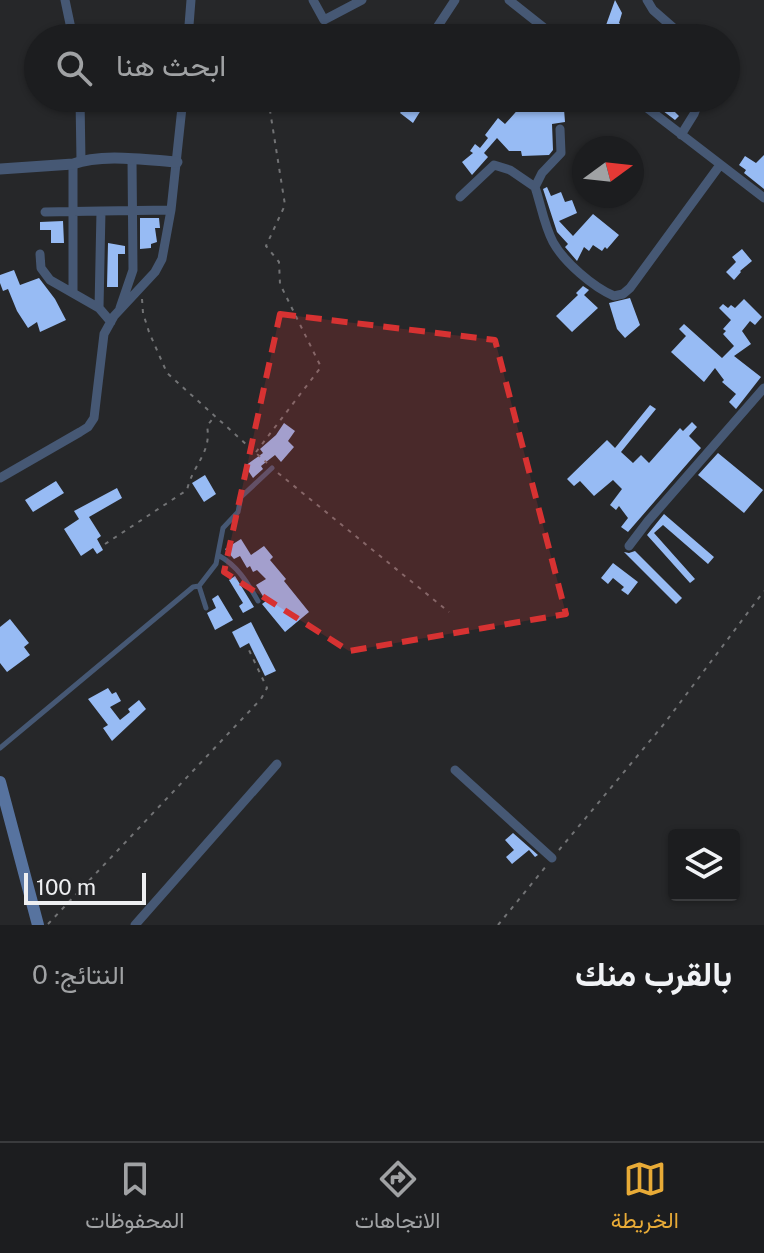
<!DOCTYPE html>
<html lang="ar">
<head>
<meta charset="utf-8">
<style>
	body { margin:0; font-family:"Public Sans",Vazirmatn,sans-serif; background:#252628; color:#f1f3f6; direction:rtl }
	.controls { position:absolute; right:24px; bottom:24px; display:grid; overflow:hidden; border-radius:8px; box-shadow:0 2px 6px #0004 }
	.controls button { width:72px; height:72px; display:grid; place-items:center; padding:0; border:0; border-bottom:2px solid #3a3b3d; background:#1c1d1f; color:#f1f3f6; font:40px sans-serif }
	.compass { position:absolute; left:572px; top:136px; width:72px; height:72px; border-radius:50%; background:#1c1d1f; box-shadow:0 2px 6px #0004; rotate:75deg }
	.scale { position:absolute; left:24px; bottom:20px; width:122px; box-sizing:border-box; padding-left:8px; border:4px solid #eeeff1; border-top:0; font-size:22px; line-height:28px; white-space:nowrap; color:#eeeff1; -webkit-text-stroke:6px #262729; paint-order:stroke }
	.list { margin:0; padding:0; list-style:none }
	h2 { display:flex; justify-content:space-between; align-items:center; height:104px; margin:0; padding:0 32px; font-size:34px }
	h2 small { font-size:26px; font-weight:400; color:#a0a2a4 }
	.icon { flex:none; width:44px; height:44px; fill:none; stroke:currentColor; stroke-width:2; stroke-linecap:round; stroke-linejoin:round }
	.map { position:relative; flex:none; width:764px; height:925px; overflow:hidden; direction:ltr }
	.search { position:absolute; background:#1c1d1f; box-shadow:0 2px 6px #0004; left:24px; right:24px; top:24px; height:88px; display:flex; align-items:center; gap:20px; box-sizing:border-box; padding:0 28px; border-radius:44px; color:#a0a2a4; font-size:30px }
	.sheet { height:216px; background:#1c1d1f }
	nav { display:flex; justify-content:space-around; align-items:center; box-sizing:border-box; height:112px; border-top:2px solid #3a3b3d; background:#1c1d1f; font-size:22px; color:#a0a2a4 }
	nav a { display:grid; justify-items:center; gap:4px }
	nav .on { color:#e8ab37 }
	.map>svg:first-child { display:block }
	.building { fill:#97bbf4 }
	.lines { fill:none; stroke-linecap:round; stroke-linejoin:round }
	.path { stroke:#727375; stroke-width:2; stroke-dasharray:4 6; stroke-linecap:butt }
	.service { stroke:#465874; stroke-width:5 }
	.minor { stroke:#465874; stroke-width:9 }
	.tertiary { stroke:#465874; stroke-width:11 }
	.secondary { stroke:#57739f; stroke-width:12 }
	.marked { fill:#d73232; fill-opacity:0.2; stroke:#d73232; stroke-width:6; stroke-dasharray:16 10; stroke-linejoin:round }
</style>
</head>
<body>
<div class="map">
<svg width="764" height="925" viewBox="0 0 764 925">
	<rect width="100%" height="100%" fill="#262729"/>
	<path class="building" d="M615,0L622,13L619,23L625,28L617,38L605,28Z
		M411,98H419L426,102L413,123L400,113Z
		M511,98H571L573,107L564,109L565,122L552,124L553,150L549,155L522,156L521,151H509L497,138L484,153L488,157L472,175L462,162L473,153L470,151L475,144L480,148L488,138L485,135L498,118L505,124L522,105Z
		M646,98H673L678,102L672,109L679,116L675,120Z
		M764,155V189L744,173L746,170L739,165L745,156L756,163Z
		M547,187L551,196L561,192L565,202L572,200L577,213L559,221L573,236L593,214L619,235L607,249L605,247L602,251L593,245L589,251L584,247L577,261L565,247L568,244L557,232L543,189Z
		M140,218H159L160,228H155L157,242L151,244V248L140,249Z
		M63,221L64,243H51V230H40V222Z
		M108,243L125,246V254H118V287H107Z
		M742,249L752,261L740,271L741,272L734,280L726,272L736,262L732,257Z
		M14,270L20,285L39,278L55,299L66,320L40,332L37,322L28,328L17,311L8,289L3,291L0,283V275Z
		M583,286L589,290L584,295L598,308L572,332L556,316L578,295L576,293Z
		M630,298L640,325L625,338L617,329L609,303Z
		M744,299L762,317L755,325L750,321L742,331L751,344L734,356L761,377L736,409L729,402L736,394L722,382L724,380L715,368L704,382L671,352L686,336L679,329L684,324L722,358L734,346L723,334L726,331L723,329L731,320L719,308L723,304L728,308L731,305L735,308Z
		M650,405L656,409L621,452L633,463L641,455L649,463L680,428L683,431L692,422L697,427L689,436L701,448L628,532L621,527L628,518L619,506L616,510L610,505L622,489L613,480L594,496L580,481L574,486L567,479L607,440L615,448Z
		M284,423L295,431L288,441L294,447L281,462L275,455L261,466L263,469L253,478L245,466L263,453L260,449L276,435Z
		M718,453L763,490L744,513L698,475Z
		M205,475L216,494L204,502L192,483Z
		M56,481L64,493L33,512L25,500Z
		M117,488L122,498L89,517L101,536L97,539L103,550L97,554L93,548L81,556L64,529L79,519L74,511Z
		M664,514L714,557L708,564L663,525L654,533L695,579L690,583L647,535Z
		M241,539L251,555L264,546L273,557L270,560L286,579L284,581L309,612L285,632L262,604L266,601L256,585L266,579L257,570L253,572L250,566L247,568L240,556L234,559L225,549Z
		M635,551L682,598L676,604L624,552L629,553Z
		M613,563L638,582L628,595L621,590L624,587L613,578L608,584L601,578Z
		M235,576L254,607L243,613L239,606L243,603L229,580Z
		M218,595L233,620L215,630L207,613L216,608L212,599Z
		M10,619L29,643L24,647L30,655L7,672L0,663V627Z
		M251,622L276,671L265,676L249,643L240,648L232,632Z
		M108,688L112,694L116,692L121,701L110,707L120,720L130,712L128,709L139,700L146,709L112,741L103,728L108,725L88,699Z
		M513,833L538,855L535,857L529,850L512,864L506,857L514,850L505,840Z"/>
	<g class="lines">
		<path class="path" d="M257,36L258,38
			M142,299L143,313L149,332L167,373L267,463
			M256,452L321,367L280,284L279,262L266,246L285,205L268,98
			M278,473L449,612
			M105,544L187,490C193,464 212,453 207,426L214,417
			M559,850L664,724L764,591
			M48,924L261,699L267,688L248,648
			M498,925L547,865"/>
		<path class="service" d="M218,555C238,566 247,582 258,601
			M199,586L216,564L223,528L238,512L241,497L272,468
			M0,748L193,587L199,586L206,608"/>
		<path class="minor" d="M65,0L73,38
			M313,0L324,20L362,0
			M509,0L557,38
			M647,0L653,10L685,38
			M188,38L191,0
			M430,38L455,0
			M80,98L81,161
			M634,98L764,198
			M560,129L561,153L542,173L535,187C541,205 544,225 553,242C564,262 593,287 614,296L623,294L630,288L720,165
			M681,135L694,114L700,98
			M460,197L494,165L510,170L535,187
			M45,212L101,211
			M40,254L41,268L50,280L99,308L111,322
			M73,293V164
			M99,308L101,211L171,210
			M120,308L133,270L132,159
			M0,478L80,432L88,427L94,418L104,334L114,316L155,272L162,259L171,210L183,98
			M629,546L648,521L764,388
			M455,770L552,858
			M135,925L277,764"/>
		<path class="tertiary" d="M0,169L73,164C101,153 147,160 177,162"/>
		<path class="secondary" d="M0,782L38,925"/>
	</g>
	<path class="marked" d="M280,314L495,340L566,614L349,651L224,572Z"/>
</svg>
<div class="controls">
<button><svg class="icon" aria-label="layers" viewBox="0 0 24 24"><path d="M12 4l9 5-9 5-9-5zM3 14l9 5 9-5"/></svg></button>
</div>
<svg class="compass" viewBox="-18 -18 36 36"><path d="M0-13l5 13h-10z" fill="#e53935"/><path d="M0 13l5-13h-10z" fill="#a0a2a4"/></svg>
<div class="scale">100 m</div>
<div class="search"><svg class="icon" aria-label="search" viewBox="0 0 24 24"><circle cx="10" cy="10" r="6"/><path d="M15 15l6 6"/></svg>ابحث هنا</div>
</div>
<section class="sheet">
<h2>بالقرب منك<small>النتائج: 0</small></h2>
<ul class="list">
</ul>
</section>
<nav>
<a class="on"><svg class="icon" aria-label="map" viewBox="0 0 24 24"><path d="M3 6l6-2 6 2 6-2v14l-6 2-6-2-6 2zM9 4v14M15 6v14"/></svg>الخريطة</a>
<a><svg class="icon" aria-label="directions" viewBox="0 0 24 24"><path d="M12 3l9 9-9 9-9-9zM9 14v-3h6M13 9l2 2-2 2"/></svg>الاتجاهات</a>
<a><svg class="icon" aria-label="saved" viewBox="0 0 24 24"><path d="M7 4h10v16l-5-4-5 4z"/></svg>المحفوظات</a>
</nav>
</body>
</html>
